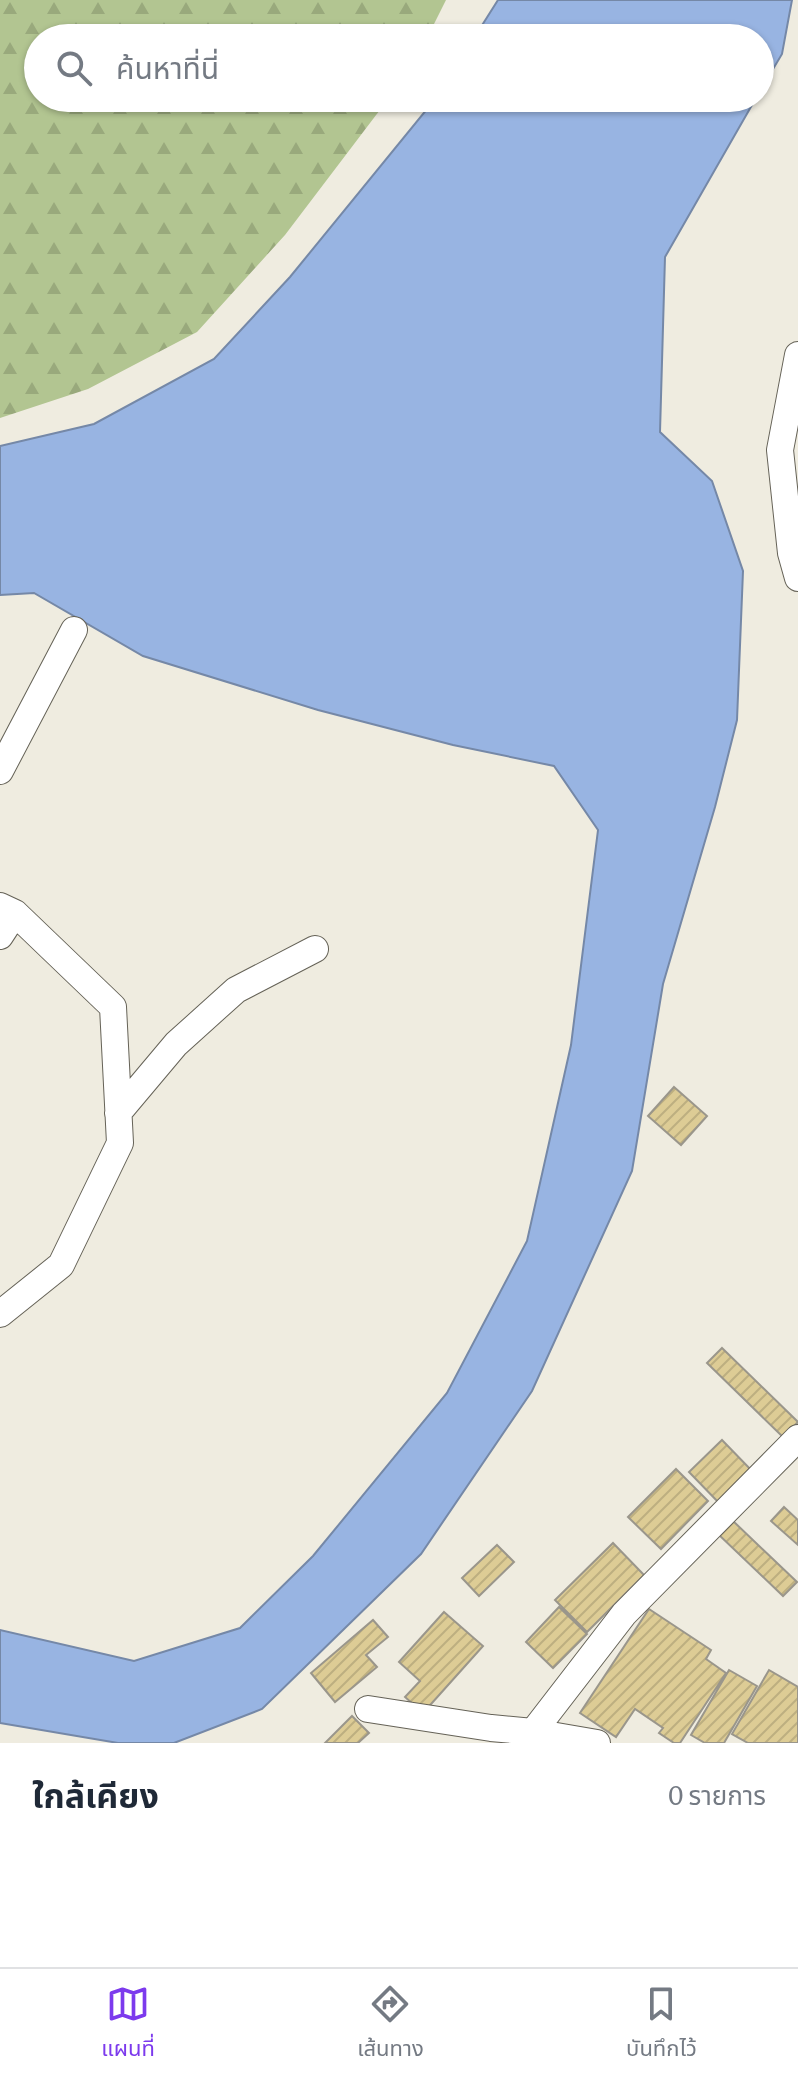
<!DOCTYPE html>
<html lang="th">
<head>
<meta charset="utf-8">
<style>
	body { margin:0; font-family:Literata,"Noto Sans Thai",serif; background:#f6f6f7; color:#1f2937 }
	.list { margin:0; padding:0; list-style:none }
	h2 { display:flex; justify-content:space-between; align-items:center; height:104px; margin:0; padding:0 32px; font-size:34px }
	h2 small { font-size:26px; font-weight:400; color:#747a83 }
	.icon { flex:none; width:44px; height:44px; fill:none; stroke:currentColor; stroke-width:2; stroke-linecap:round; stroke-linejoin:round }
	.map { position:relative; flex:none; width:798px; height:1743px; overflow:hidden }
	.search { position:absolute; background:#fff; box-shadow:0 2px 6px #0004; left:24px; right:24px; top:24px; height:88px; display:flex; align-items:center; gap:20px; box-sizing:border-box; padding:0 28px; border-radius:44px; color:#747a83; font-size:30px }
	.sheet { height:224px; background:#fff }
	nav { display:flex; justify-content:space-around; align-items:center; box-sizing:border-box; height:112px; border-top:2px solid #e0e1e3; background:#fff; font-size:22px; color:#747a83 }
	nav a { display:grid; justify-items:center; gap:4px }
	nav .on { color:#7c3aed }
	.map>svg:first-child { display:block }
	.forest { fill:url(#forest-firs) }
	.water { fill:#98b4e2; stroke:#7588a7; stroke-width:2 }
	.building { fill:url(#building-hatch); stroke:#9a968b; stroke-width:2 }
	.lines { fill:none; stroke-linecap:round; stroke-linejoin:round }
	.street-casing { stroke:#656257; stroke-width:28 }
	.street { stroke:#fff; stroke-width:26 }
</style>
</head>
<body>
<div class="map">
<svg width="798" height="1743" viewBox="0 0 798 1743">
	<defs>
		<pattern id="forest-firs" width="22" height="20" patternUnits="userSpaceOnUse" patternTransform="scale(2)"><rect width="22" height="20" fill="#b2c591"/><path d="M5 1l3.5 6h-7zM16 11l3.5 6h-7z" fill="#99a97c"/></pattern>
		<pattern id="building-hatch" width="6" height="6" patternUnits="userSpaceOnUse" patternTransform="scale(2)"><rect width="6" height="6" fill="#ddcc95"/><path d="M-1 1l2-2M0 6l6-6M5 7l2-2" fill="none" stroke="#bdaf80"/></pattern>
	</defs>
	<rect width="100%" height="100%" fill="#efece0"/>
	<path class="forest" d="M0,0H446L427,38H38V98H389L285,235L197,332L88,389L0,418Z"/>
	<path class="water" d="M498,0H792L782,54L760,91V38H474Z
		M436,98H756L665,257L660,432L712,481L743,571L737,720L715,807L663,984L632,1171L532,1391L421,1554L262,1709L174,1743H118L0,1723V1630L134,1661L240,1628L313,1556L447,1393L527,1241L571,1045L598,830L554,766L453,745L318,710L143,656L34,593L0,595V446L94,424L214,359L290,277Z"/>
	<path class="building" d="M674,1087L707,1116L681,1145L648,1116Z
		M722,1348L798,1422L784,1438L707,1363Z
		M722,1440L755,1474L722,1506L689,1472Z
		M676,1469L708,1501L661,1549L628,1517Z
		M784,1507L798,1520V1545L771,1521Z
		M732,1520L797,1582L783,1596L718,1534Z
		M613,1543L644,1575L587,1632L555,1600Z
		M497,1545L514,1562L479,1596L462,1578Z
		M559,1607L587,1634L553,1668L526,1642Z
		M649,1609L711,1650L706,1659L726,1673L680,1743H674L659,1733L663,1728L635,1709L616,1737L580,1713Z
		M444,1612L483,1646L423,1713L405,1697L420,1681L399,1662Z
		M373,1620L388,1637L366,1655L377,1667L335,1702L311,1673Z
		M729,1670L757,1686L724,1743H705L691,1735Z
		M769,1670L798,1687V1743H748L732,1734Z
		M352,1716L369,1733L358,1743H325Z"/>
	<g class="lines">
		<defs>
			<path id="street" d="M798,355L780,450L791,553L798,578
				M0,771L74,630
				M0,906L15,913L113,1007L120,1143L61,1265L0,1314
				M0,936L15,913
				M118,1113L176,1044L236,990L315,949
				M368,1709L491,1728L533,1732L597,1743
				M533,1732L624,1614L798,1438"/>
		</defs>
		<use href="#street" class="street-casing"/>
		<use href="#street" class="street"/>
	</g>
</svg>
<div class="search"><svg class="icon" aria-label="search" viewBox="0 0 24 24"><circle cx="10" cy="10" r="6"/><path d="M15 15l6 6"/></svg>ค้นหาที่นี่</div>
</div>
<section class="sheet">
<h2>ใกล้เคียง<small>0 รายการ</small></h2>
<ul class="list">
</ul>
</section>
<nav>
<a class="on"><svg class="icon" aria-label="map" viewBox="0 0 24 24"><path d="M3 6l6-2 6 2 6-2v14l-6 2-6-2-6 2zM9 4v14M15 6v14"/></svg>แผนที่</a>
<a><svg class="icon" aria-label="directions" viewBox="0 0 24 24"><path d="M12 3l9 9-9 9-9-9zM9 14v-3h6M13 9l2 2-2 2"/></svg>เส้นทาง</a>
<a><svg class="icon" aria-label="saved" viewBox="0 0 24 24"><path d="M7 4h10v16l-5-4-5 4z"/></svg>บันทึกไว้</a>
</nav>
</body>
</html>
